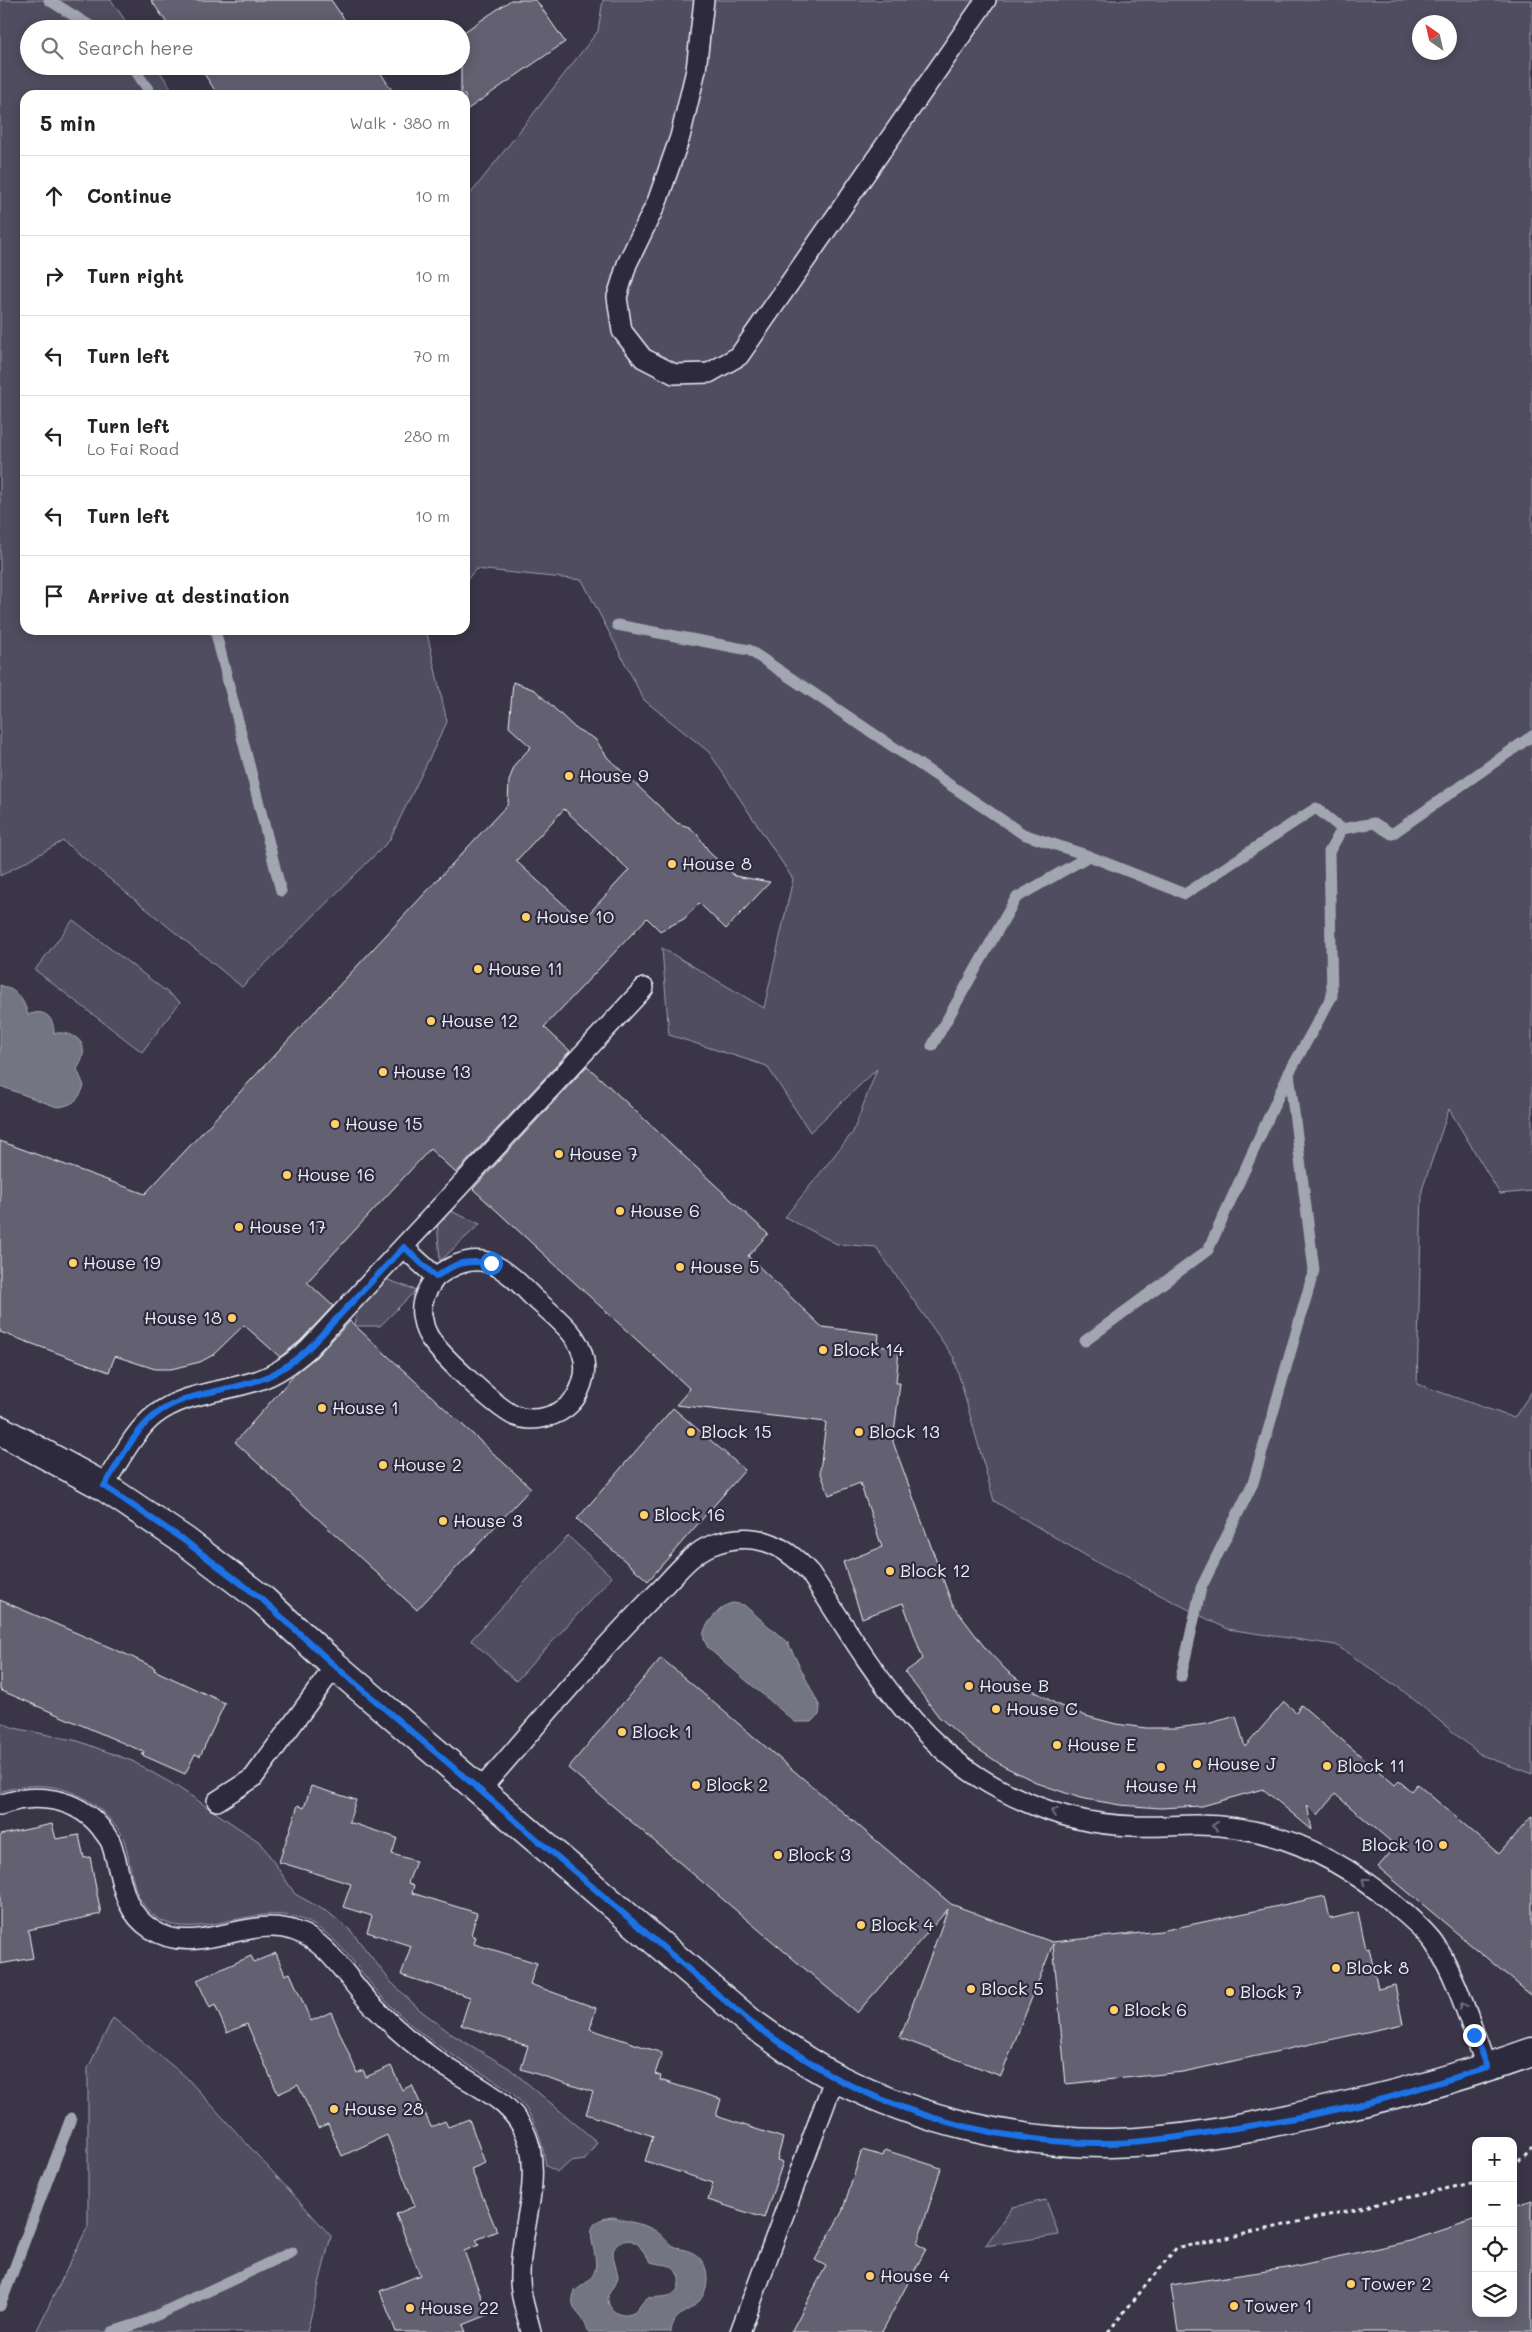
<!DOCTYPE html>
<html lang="en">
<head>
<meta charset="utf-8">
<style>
	body { margin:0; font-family:Mali,sans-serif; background:#f2f2f2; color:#222 }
	.controls { position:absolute; right:15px; bottom:15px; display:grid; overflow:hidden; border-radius:10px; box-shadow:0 2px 12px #0003 }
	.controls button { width:45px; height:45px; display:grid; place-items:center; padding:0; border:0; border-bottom:1px solid #e0e0e0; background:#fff; color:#222; font:25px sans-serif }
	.compass { position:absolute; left:1412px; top:15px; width:45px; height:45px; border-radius:50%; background:#fff; box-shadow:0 2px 12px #0003; rotate:326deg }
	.stop { position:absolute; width:15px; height:15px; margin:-11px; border:4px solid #1a73e8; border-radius:50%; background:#fff }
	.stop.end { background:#1a73e8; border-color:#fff; box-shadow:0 1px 5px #0008 }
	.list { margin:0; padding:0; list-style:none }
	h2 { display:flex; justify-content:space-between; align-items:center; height:65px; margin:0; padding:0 20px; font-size:21px }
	h2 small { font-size:16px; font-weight:400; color:#767676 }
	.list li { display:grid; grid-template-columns:32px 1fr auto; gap:15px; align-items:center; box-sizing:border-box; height:80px; padding:0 20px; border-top:1px solid #e0e0e0 }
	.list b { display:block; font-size:19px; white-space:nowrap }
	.list p { margin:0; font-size:16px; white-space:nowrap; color:#767676 }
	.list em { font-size:16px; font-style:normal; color:#767676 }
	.icon { flex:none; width:28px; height:28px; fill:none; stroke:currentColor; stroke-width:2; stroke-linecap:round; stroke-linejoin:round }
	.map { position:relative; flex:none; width:1532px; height:2332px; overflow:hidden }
	.search { position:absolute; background:#fff; box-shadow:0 2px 12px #0003; left:20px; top:20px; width:450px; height:55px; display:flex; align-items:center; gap:12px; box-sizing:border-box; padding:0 18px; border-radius:28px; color:#767676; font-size:19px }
	.panel { position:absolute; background:#fff; box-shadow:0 2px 12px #0003; left:20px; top:90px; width:450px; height:545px; border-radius:15px }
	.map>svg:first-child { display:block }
	.green { fill:#504e5f; stroke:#9ca0ac; fill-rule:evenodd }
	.water { fill:#737482; stroke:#a2a6b1; fill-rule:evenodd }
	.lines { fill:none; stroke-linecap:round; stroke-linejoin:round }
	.stream { stroke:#a2a6b1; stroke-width:11 }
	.building { fill:#636171; stroke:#e8f1f8; fill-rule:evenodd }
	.lane-casing { stroke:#e8f1f8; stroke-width:22 }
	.street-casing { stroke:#e8f1f8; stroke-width:31 }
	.path { stroke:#e8f1f8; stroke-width:3; stroke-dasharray:4 4; stroke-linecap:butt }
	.lane { stroke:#2f2a3d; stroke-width:19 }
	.street { stroke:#2f2a3d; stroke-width:28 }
	.oneway { stroke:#70707e }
	.route { stroke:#1a73e8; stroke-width:6 }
	.poi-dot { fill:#ffd166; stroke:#2f2a3d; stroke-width:2 }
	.labels { text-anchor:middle; stroke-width:4.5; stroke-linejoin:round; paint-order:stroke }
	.poi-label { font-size:18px; fill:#e8f1f8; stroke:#2f2a3d; text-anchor:start }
</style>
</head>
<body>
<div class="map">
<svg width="1532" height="2332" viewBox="0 0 1532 2332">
	<rect width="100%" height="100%" fill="#3a3648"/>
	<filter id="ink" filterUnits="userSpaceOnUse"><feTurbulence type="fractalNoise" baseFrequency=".02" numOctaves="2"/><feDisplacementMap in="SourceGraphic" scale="10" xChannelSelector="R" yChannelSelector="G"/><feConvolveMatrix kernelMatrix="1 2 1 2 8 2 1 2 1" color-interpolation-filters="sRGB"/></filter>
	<g filter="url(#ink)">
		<path class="green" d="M0,0H111L131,29H29V66H156L176,95H25V630H429L427,633L447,722L389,841L242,987L63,841L0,876Z
			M603,0H1532V1191L1500,1194L1449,1109L1422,1190L1417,1384L1514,1418L1532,1391V1774L1481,1755L1402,1690L1336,1645L1227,1629L1105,1567L994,1501L954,1358L876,1247L837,1244L785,1217L853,1132L877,1069L810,1132L767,1066L669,1035L662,948L764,1008L793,879L709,752L644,700L582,580L476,569L465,582V201L598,31ZM1420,22H1450V52H1420Z
			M73,920L180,1002L142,1052L35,970Z
			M448,1210L480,1224L440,1261L437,1220Z
			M380,1277L416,1290L380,1326H355L358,1303Z
			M568,1536L612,1577L516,1681L471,1640Z
			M0,1722L14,1728L78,1741L132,1761L176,1786L261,1843L295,1894L329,1913L351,1931L391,1982L420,2010L453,2035L509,2068L597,2142L585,2160L570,2162L558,2172L546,2166C542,2141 536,2117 517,2098C505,2085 491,2079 477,2070C453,2056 429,2041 409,2023C398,2013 386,2002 377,1991C353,1963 334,1930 298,1918C253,1903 194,1943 157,1918C129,1899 133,1865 123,1837C121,1831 115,1826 112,1822C84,1787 41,1778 0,1792Z
			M113,2018L185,2076L331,2236L307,2332H36L88,2226V2068Z
			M1046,2200L1059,2235L985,2246L1013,2207Z"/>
		<path class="water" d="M0,985C17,990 24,999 28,1015C44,1008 54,1017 54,1033C79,1031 92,1047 77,1069L84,1086C79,1100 72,1106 57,1107L0,1086Z
			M733,1603L744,1605L788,1643L820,1707L819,1715L812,1722H795L708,1648C705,1642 703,1638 704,1632C707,1621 723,1604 733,1603Z
			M614,2217C627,2222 642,2223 654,2230C662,2234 666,2243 675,2247C682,2250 690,2250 696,2255C710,2265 710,2287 700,2300C690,2313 673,2312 671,2332H588C586,2313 566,2313 575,2291C581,2286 589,2282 593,2275C605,2255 571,2220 614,2217ZM630,2240L638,2244L651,2262C658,2265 668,2263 673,2268C677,2272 680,2278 679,2283C678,2300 659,2296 647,2298C641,2302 638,2312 631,2314C620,2318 608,2310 608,2299C608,2291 616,2285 618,2277C616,2261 603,2244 630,2240Z"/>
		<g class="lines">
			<path class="stream" d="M49,0L95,29
				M132,66L152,95
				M617,625L749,650L1023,834L1089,856
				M215,630L281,891
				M932,1046L1016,898L1089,856L1185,894L1316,808L1342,829
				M1085,1341L1208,1250L1289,1073
				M1181,1677L1201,1588L1253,1483L1314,1270L1289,1073L1332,996L1329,852L1342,829L1374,823L1392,834L1532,736
				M0,2306L71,2118
				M112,2332L140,2323L292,2252"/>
		</g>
		<path class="building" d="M151,0H331L351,29H171Z
			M511,0H536L565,42L465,111V95H461V34Z
			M199,66H376L395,95H218Z
			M513,682L535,690L575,728L595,739L608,758L677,823L689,827L697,834L710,853L735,876L770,882L726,929L699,903L684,919L660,931L647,918L544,1027L570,1051L456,1173L430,1149L307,1282L333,1306L300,1341L280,1357L244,1325L213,1355L200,1362L171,1369H155L115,1356L109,1372L0,1332V1141L145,1194L508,804L509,781L515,764L531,747L509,727ZM564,809L629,870L582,921L516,861Z
			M587,1066L768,1234L748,1256L822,1327L879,1334L878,1346L899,1349L896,1383H900L893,1442L952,1604L986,1649L1007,1671L1031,1689L1058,1705L1086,1716L1116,1724L1146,1728H1176L1207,1724L1236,1716L1245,1747L1284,1702L1296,1712L1301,1705L1395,1785L1399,1781L1411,1791L1417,1784L1499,1854L1532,1816V1996L1378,1867L1396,1846L1335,1794L1318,1815L1307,1805L1312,1830L1263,1789L1202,1806L1160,1808L1120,1805L1080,1798L1040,1784L1003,1766L969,1743L939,1717L905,1672L923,1659L903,1603L862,1618L843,1562L882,1547L860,1483L829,1495L820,1471L826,1422L676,1405L690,1389L473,1189Z
			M350,1321L531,1488L417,1610L235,1442L297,1372L316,1357Z
			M673,1408L745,1470L648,1581L577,1519Z
			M0,1600L130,1656L155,1668L154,1670L225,1703L200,1756L195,1754L185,1774L142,1755L144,1752L0,1690Z
			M661,1658L951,1904L1052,1942L1161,1931L1325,1896L1330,1919L1358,1912L1366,1949L1369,1948L1378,1989L1395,1985L1403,2024L1183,2072L1066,2084L1053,1944L1001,2076L900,2038L948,1909L857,2013L568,1768Z
			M311,1786L356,1800L349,1822L397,1838L392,1854L416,1861L408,1883L414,1885L412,1893L477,1913L471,1935L476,1937L474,1944L537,1963L530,1984L596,2008L590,2029L662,2053L655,2074L661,2076L660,2080L721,2099L716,2116L783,2138L777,2160L783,2162L764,2218L708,2200L713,2183L645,2161L653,2136L586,2114L593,2092L521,2069L528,2046L461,2025L470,1997L401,1975L411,1946L367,1932L372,1916L343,1907L351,1884L279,1862L298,1805L304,1808Z
			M52,1824L56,1839L79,1835L84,1858L90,1857L101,1914L28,1930L33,1958L0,1964V1835Z
			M276,1953L285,1975L290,1973L311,2021L331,2012L357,2073L363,2070L366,2077L391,2066L402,2090L412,2085L431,2127L445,2121L448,2127L469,2119L485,2163L471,2169L497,2231L476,2240L479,2245L464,2251L488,2315L463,2325L466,2332H396L380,2291L420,2275L396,2214L415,2206L387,2135L342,2156L328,2124L318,2128L298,2085L278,2094L247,2024L227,2033L215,2005L210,2008L197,1980L251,1956L254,1962Z
			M862,2150L883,2156L885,2150L941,2168L917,2244L926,2249L882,2332H791L826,2266L815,2260L842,2212Z
			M1532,2200V2332H1178L1171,2285L1287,2268L1410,2241L1476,2219V2313H1513V2207Z"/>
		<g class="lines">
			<defs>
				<path id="lane" d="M704,0L696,70L680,137L657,202L627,264L617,297L622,331L643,358L674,374L709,373L739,356L986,0
					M403,1247L436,1277C452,1265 472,1255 492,1264C508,1271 521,1285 533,1297C556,1318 590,1340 584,1376C582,1385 578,1396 571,1403C558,1417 533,1423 515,1416C497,1408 435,1351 427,1333C424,1328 423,1320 422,1315C420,1300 428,1288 436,1277
					M103,1486C118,1464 134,1431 155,1415C183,1393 223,1392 256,1381C276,1375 292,1363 308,1349L644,988
					M480,1790C539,1723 595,1655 658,1592C674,1576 691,1553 712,1545C753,1530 782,1542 810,1573C863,1653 911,1743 999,1789C1040,1811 1087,1825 1134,1826C1155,1827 1176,1825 1197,1825C1272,1825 1339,1857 1395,1905C1409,1917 1423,1928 1434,1943C1458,1978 1471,2028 1487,2068
					M217,1801L253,1778L335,1666
					M0,1805C35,1792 76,1797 101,1828C104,1833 109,1838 111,1843C122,1874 120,1909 151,1929C195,1959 247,1914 295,1931C330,1943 346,1978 371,2004C390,2024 411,2043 434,2059C470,2085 519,2099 530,2147C539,2190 520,2232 520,2275C519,2295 527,2313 531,2332
					M740,2332L835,2077"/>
				<path id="street" d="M0,1430L103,1486L185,1541L263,1600L335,1666L750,2022C778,2042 805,2062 836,2078C920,2120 1015,2144 1110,2143C1177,2142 1245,2129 1310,2114C1385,2098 1459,2078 1532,2052"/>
			</defs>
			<use href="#lane" class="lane-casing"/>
			<use href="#street" class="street-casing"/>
			<path class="path" d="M1513,2166L1532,2147
				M1108,2332L1177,2247L1200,2244L1476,2182"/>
			<use href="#lane" class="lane"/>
			<use href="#street" class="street"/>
		</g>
		<defs><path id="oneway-chevron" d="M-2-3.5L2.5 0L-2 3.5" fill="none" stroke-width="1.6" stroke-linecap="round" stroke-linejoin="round" transform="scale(1.25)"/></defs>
		<g class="oneway">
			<use href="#oneway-chevron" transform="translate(1054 1812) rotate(-161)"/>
			<use href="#oneway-chevron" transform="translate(1215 1826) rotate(-176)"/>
			<use href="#oneway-chevron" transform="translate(1365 1881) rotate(-143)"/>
			<use href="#oneway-chevron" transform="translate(1463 2006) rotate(-111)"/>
		</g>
	</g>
	<g class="lines" filter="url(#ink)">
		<path class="route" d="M491,1263C466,1260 456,1262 436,1277L404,1247L308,1349C292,1363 276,1375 256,1381C223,1392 183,1393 155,1415C134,1431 118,1464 104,1486L185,1541L263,1600L335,1666L750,2022C777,2041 805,2060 834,2077C917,2121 1017,2145 1111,2143C1149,2142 1186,2136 1223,2130C1276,2122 1330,2112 1383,2099C1418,2089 1452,2078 1487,2068L1474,2035"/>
	</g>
	<g class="poi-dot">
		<circle cx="569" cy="776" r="5"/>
		<circle cx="672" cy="864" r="5"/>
		<circle cx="526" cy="917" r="5"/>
		<circle cx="478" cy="969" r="5"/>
		<circle cx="431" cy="1021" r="5"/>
		<circle cx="383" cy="1072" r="5"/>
		<circle cx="335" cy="1124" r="5"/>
		<circle cx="559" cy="1154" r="5"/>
		<circle cx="287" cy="1175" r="5"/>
		<circle cx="620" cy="1211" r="5"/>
		<circle cx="239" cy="1227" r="5"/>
		<circle cx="73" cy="1263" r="5"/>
		<circle cx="680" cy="1267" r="5"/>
		<circle cx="232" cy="1318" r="5"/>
		<circle cx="823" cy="1350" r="5"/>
		<circle cx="322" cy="1408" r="5"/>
		<circle cx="691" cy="1432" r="5"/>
		<circle cx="859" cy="1432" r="5"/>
		<circle cx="383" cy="1465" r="5"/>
		<circle cx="644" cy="1515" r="5"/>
		<circle cx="443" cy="1521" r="5"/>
		<circle cx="890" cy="1571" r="5"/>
		<circle cx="969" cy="1686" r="5"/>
		<circle cx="996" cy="1709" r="5"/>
		<circle cx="622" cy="1732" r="5"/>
		<circle cx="1057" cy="1745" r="5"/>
		<circle cx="1197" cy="1764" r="5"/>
		<circle cx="1327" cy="1766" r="5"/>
		<circle cx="1161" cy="1767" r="5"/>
		<circle cx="696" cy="1785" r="5"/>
		<circle cx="1443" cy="1845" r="5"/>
		<circle cx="778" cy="1855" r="5"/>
		<circle cx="861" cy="1925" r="5"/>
		<circle cx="1336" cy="1968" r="5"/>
		<circle cx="971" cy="1989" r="5"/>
		<circle cx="1230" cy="1992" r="5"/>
		<circle cx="1114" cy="2010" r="5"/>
		<circle cx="334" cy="2109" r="5"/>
		<circle cx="870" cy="2276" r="5"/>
		<circle cx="1351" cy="2284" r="5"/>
		<circle cx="1234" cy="2306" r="5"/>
		<circle cx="410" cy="2308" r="5"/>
	</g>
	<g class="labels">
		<g class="poi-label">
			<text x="579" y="782">House 9</text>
			<text x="682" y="870">House 8</text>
			<text x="536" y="923">House 10</text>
			<text x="488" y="975">House 11</text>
			<text x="441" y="1027">House 12</text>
			<text x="393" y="1078">House 13</text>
			<text x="345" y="1130">House 15</text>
			<text x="569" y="1160">House 7</text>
			<text x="297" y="1181">House 16</text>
			<text x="630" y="1217">House 6</text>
			<text x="249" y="1233">House 17</text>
			<text x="83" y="1269">House 19</text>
			<text x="690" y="1273">House 5</text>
			<text x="222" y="1324" text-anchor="end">House 18</text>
			<text x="833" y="1356">Block 14</text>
			<text x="332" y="1414">House 1</text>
			<text x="701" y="1438">Block 15</text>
			<text x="869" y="1438">Block 13</text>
			<text x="393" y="1471">House 2</text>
			<text x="654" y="1521">Block 16</text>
			<text x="453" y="1527">House 3</text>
			<text x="900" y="1577">Block 12</text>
			<text x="979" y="1692">House B</text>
			<text x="1006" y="1715">House C</text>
			<text x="632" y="1738">Block 1</text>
			<text x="1067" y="1751">House E</text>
			<text x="1207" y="1770">House J</text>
			<text x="1337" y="1772">Block 11</text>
			<text x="706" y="1791">Block 2</text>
			<text x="1161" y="1792" text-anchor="middle">House H</text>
			<text x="1433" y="1851" text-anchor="end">Block 10</text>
			<text x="788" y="1861">Block 3</text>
			<text x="871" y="1931">Block 4</text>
			<text x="1346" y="1974">Block 8</text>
			<text x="981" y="1995">Block 5</text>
			<text x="1240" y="1998">Block 7</text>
			<text x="1124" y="2016">Block 6</text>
			<text x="344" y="2115">House 28</text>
			<text x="880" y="2282">House 4</text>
			<text x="1361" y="2290">Tower 2</text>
			<text x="1244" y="2312">Tower 1</text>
			<text x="420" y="2314">House 22</text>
		</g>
	</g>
</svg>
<div class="controls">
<button>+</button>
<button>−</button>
<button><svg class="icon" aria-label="locate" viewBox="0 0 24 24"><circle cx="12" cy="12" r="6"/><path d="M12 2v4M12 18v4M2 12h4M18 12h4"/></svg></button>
<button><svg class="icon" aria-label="layers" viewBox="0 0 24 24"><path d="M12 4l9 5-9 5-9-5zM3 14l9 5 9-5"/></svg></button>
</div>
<svg class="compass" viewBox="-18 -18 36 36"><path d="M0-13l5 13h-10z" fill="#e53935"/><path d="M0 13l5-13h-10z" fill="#767676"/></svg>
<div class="stop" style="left:491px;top:1263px"></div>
<div class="stop end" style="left:1474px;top:2035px"></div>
<div class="search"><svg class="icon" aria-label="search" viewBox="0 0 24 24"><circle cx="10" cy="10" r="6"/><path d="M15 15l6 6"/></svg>Search here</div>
<section class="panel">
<h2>5 min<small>Walk · 380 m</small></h2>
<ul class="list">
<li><svg class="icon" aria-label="ahead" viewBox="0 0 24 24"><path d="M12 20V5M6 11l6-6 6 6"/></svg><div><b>Continue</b></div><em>10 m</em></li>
<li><svg class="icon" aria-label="right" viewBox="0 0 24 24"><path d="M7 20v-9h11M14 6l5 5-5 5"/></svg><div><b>Turn right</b></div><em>10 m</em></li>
<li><svg class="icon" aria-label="left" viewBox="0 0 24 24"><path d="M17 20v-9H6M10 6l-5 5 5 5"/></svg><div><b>Turn left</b></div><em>70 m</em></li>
<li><svg class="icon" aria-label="left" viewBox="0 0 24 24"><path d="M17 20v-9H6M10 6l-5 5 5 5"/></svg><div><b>Turn left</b><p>Lo Fai Road</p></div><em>280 m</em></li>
<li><svg class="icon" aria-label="left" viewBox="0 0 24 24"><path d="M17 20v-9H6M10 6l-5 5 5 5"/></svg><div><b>Turn left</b></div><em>10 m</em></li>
<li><svg class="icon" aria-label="arrive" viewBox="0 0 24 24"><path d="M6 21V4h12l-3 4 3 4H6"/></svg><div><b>Arrive at destination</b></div></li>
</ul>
</section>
</div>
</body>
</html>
